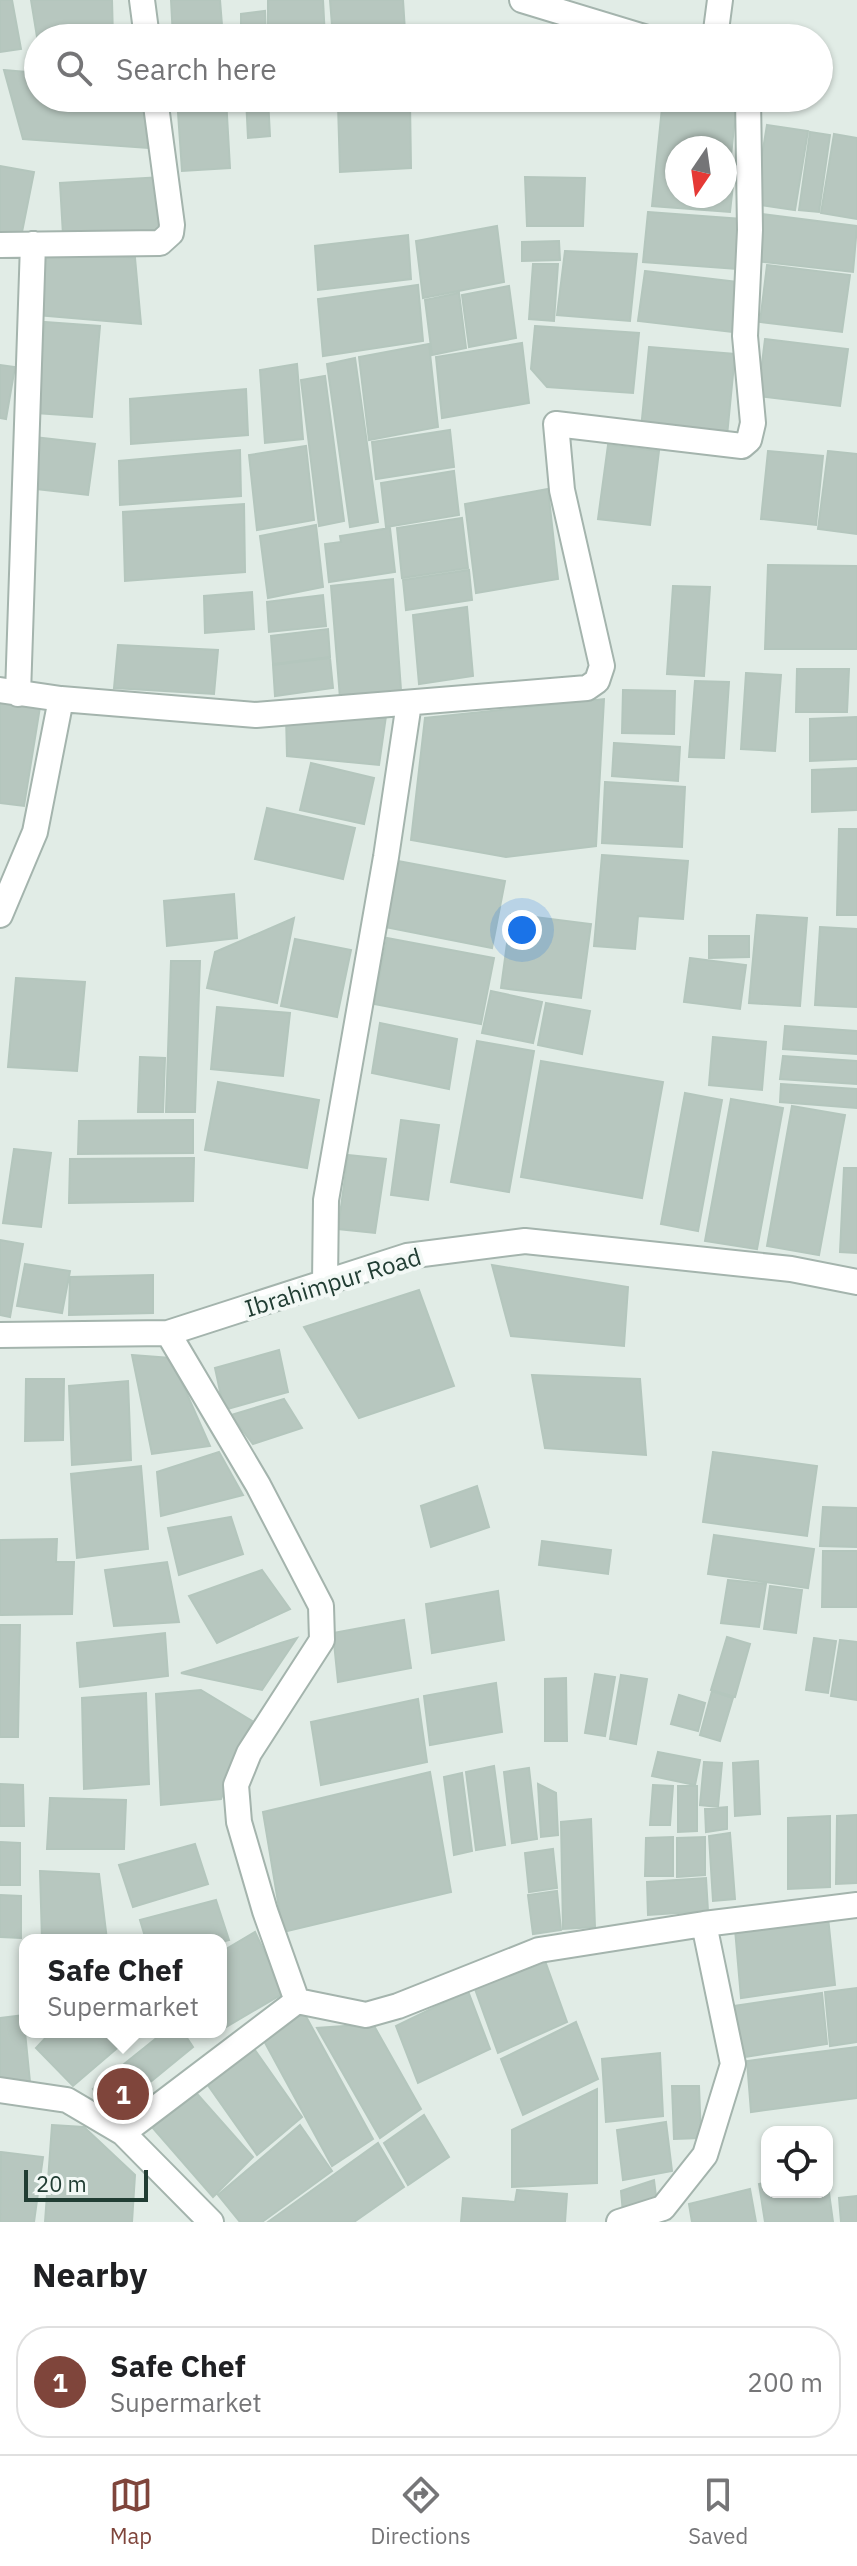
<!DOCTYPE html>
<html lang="en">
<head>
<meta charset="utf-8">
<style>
	body { margin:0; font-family:"IBM Plex Sans",sans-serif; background:#f6f6f6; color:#202124 }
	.controls { position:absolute; right:24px; bottom:24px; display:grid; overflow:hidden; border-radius:16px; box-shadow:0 2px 6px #0004 }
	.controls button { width:72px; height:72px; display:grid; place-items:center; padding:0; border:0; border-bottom:2px solid #e0e0e0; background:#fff; color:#202124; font:40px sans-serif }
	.compass { position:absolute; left:665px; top:136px; width:72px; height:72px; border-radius:50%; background:#fff; box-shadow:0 2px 6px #0004; rotate:193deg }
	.scale { position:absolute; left:24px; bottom:20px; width:124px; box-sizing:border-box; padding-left:8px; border:4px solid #213d33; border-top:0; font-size:22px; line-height:28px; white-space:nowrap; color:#213d33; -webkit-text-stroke:6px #f2f8f5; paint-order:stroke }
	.you { position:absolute; left:522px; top:930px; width:28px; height:28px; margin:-20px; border:6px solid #fff; border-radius:50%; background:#1a73e8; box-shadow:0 0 0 12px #1a73e833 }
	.badge { display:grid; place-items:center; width:52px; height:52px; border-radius:50%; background:#7f453b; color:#fff; font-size:26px; font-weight:700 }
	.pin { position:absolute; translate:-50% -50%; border:4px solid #fff; box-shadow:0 2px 8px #0006 }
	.popup { position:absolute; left:19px; top:1934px; width:208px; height:104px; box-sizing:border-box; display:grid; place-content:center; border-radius:16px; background:#fff; filter:drop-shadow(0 2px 6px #0005); font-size:26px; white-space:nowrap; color:#757577 }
	.popup b { font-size:30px; color:#202124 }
	.popup::after { content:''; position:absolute; left:50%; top:100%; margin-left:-16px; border:16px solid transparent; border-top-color:#fff }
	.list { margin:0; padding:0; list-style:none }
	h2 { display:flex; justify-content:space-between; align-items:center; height:104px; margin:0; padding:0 32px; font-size:34px }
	h2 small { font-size:26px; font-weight:400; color:#757577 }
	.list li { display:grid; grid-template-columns:52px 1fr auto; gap:24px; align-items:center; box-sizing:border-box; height:112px; margin:0 16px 16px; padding:0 16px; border:2px solid #e0e0e0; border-radius:32px }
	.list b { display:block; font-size:30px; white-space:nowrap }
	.list p { margin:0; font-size:26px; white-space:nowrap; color:#757577 }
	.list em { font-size:26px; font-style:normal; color:#757577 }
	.icon { flex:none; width:44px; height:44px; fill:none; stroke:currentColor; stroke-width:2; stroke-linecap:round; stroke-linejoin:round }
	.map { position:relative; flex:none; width:857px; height:2222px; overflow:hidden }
	.search { position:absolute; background:#fff; box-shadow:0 2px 6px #0004; left:24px; right:24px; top:24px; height:88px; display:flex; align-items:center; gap:20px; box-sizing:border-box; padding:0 28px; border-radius:44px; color:#757577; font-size:30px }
	.sheet { height:232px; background:#fff }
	nav { display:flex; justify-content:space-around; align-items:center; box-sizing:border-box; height:112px; border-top:2px solid #e0e0e0; background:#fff; font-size:22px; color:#757577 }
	nav a { display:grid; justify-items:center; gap:4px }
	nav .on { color:#7f453b }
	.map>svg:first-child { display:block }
	.building { fill:#b7c7bf; stroke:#b4c6bd; stroke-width:2; fill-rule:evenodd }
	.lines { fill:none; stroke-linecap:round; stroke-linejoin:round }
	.minor-casing { stroke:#a4b4ad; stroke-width:28 }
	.minor { stroke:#fff; stroke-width:24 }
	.labels { text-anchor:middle; stroke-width:8; stroke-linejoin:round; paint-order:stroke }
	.street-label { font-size:24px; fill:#213d33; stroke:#f2f8f5 }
</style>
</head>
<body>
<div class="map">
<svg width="857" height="2222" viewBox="0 0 857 2222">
	<rect width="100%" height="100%" fill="#e1ece6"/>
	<path class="building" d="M0,0H12L21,49L0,52Z
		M31,0H112L113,38H38V43Z
		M171,0H220L223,38H173Z
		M268,0H323L325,38H268Z
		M330,0H403L405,31L333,38Z
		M265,11L266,38H241V14Z
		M4,70L38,73V98H143L148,148L23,139Z
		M177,98H226L230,168L182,171Z
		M246,98H268L270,136L248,138Z
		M663,98H737L728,185H733L730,212L652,206ZM677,148H725V196H677Z
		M410,101L411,168L340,172L338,105Z
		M767,125L808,131L795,210L754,204Z
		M810,132L830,135L819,212L799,210Z
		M834,134L857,138V219L821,213Z
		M0,166L34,172L21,237L0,233Z
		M162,177L165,230L63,235L60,183Z
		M525,177L585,178L583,226H527Z
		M648,212L742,219L737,269L643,262Z
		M761,214L857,226L853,272L755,261Z
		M497,226L504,282L423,298L416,241Z
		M408,235L411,279L318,290L315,246Z
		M559,241L560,260L522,261V242Z
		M44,249L135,258L141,324L37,315Z
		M565,251L637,254L630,321L557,315Z
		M533,264H558L554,321L529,319Z
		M767,265L850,275L842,332L760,322Z
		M645,271L739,282L732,332L638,321Z
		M418,285L423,341L323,356L318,299Z
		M509,286L516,338L469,347L462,295Z
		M459,293L466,348L432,355L425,300Z
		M45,322L100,326L92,417L36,413Z
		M535,326L639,333L633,393L547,387L531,369Z
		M765,339L848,349L840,406L758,396Z
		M522,343L529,403L442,418L436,357Z
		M429,344L438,427L369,440L359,357Z
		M649,347L735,354L727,436L641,429Z
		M355,358L378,522L350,527L327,364Z
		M297,364L303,439L265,443L260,370Z
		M0,365L15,367L6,419L0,418Z
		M325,376L344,521L319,526L301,380Z
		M246,389L248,435L131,444L130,399Z
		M450,430L454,467L376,479L372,442Z
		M34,437L95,444L88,495L28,488Z
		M608,445L659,451L650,525L598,519Z
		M306,446L314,520L257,530L249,455Z
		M240,450L241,496L120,505L119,461Z
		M768,451L823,456L816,525L761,519Z
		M828,451L857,454V534L818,529Z
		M454,471L459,515L386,527L381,483Z
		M548,489L558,579L476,593L465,504Z
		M244,504L245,572L125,581L123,512Z
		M462,518L468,568L402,578L397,528Z
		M316,525L323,587L268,598L260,536Z
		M390,528L395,572L329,582L325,544L341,542L340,536Z
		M768,565L857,566V649H765Z
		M469,570L472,600L406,610L403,580Z
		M393,579L401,690L340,698L331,586Z
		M673,586L710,587L704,676L667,674Z
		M252,592L254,629L205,633L204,596Z
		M323,595L326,626L269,632L267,602Z
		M467,607L473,676L419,684L413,615Z
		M328,629L330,657L273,664L271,636Z
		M118,645L218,650L214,694L114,688Z
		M330,658L333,688L275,696L273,665Z
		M797,669H849L847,712H796Z
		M746,673L781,675L775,751L741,749Z
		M695,681L729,682L724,758L689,757Z
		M623,690L675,691L674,734L622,733Z
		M604,699L596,846L506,857L411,840L425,718Z
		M0,701L40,707L24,806L0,803Z
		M387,709L379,765L287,756L286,716Z
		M857,717V759L810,761V719Z
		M614,743L680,747L678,781L612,776Z
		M311,763L374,778L364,824L300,810Z
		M857,768V810L812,812V770Z
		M605,782L685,787L682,847L602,843Z
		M267,808L355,828L343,879L255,859Z
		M839,829H857V915H837Z
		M602,855L688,861L683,919L638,916L635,949L594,946Z
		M398,861L505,881L492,948L385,927Z
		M234,894L237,938L167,946L164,901Z
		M511,914L591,924L581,998L501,988Z
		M757,915L807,918L800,1006L749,1003Z
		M294,918L277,1003L207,988L215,952Z
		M820,927L857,929V1007L815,1005Z
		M709,936H749V957L709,958Z
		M387,938L494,958L481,1024L374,1004Z
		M295,939L351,950L337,1017L281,1006Z
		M690,958L746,965L740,1009L684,1002Z
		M171,961H200L195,1112H166Z
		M16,978L85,982L77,1071L8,1067Z
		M491,991L542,1002L533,1043L482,1033Z
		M546,1003L590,1011L582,1054L538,1045Z
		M217,1007L290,1013L283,1076L211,1069Z
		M380,1023L457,1039L449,1089L372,1073Z
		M785,1026L857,1031V1054L783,1049Z
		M713,1037L766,1042L762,1090L709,1085Z
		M477,1041L534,1051L509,1192L451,1182Z
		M783,1056L857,1061V1084L780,1079Z
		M140,1057L165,1058L163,1112H138Z
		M541,1061L663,1082L642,1198L521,1177Z
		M218,1082L319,1100L307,1168L205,1150Z
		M781,1084L857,1089V1108L780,1102Z
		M685,1093L722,1100L698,1231L661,1224Z
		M731,1099L783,1108L757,1249L705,1241Z
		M792,1106L845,1115L819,1255L767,1246Z
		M193,1120V1153L78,1154L79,1121Z
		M401,1120L439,1125L428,1200L391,1195Z
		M14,1149L51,1153L41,1227L3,1223Z
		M348,1155L386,1159L375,1233L338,1229Z
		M194,1158L193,1201L69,1203L70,1159Z
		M844,1168H857V1253L840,1252Z
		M0,1240L23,1244L10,1317L0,1315Z
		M25,1264L70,1271L62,1313L17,1306Z
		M492,1265L628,1287L624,1346L511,1336Z
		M153,1275V1313L69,1315L70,1277Z
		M419,1290L454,1386L359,1418L304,1327Z
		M279,1350L288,1392L224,1410L215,1368Z
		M132,1355L171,1358L210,1446L152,1454Z
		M532,1375L640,1379L646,1455L545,1448Z
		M26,1379H64L63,1440L25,1441Z
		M128,1381L131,1460L72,1465L69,1386Z
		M284,1399L302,1428L253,1444L231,1415Z
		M219,1452L243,1495L161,1516L157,1472Z
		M713,1452L817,1466L807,1536L703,1522Z
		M141,1466L148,1549L77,1558L71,1474Z
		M477,1486L489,1527L431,1547L421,1506Z
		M823,1507L857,1508V1547L820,1546Z
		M231,1517L243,1554L179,1575L168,1528Z
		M714,1535L814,1549L808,1588L708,1574Z
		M57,1539L56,1562H74L72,1614L0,1615V1540Z
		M542,1541L611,1550L608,1574L539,1565Z
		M823,1551H857V1607H822Z
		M167,1562L179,1622L114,1626L105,1570Z
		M262,1570L290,1609L217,1643L189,1596Z
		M728,1580L766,1584L759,1627L721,1623Z
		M770,1586L802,1590L796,1633L764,1629Z
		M498,1591L504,1640L432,1653L426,1604Z
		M404,1620L411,1668L338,1682L333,1633Z
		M0,1625H20L18,1737H0Z
		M165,1633L168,1676L80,1687L77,1643Z
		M727,1637L750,1644L735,1697L711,1690Z
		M297,1638L262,1690L181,1673Z
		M814,1638L836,1641L828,1693L806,1690Z
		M840,1640L857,1642V1700L831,1696Z
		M595,1674L615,1677L605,1736L585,1733Z
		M621,1675L647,1679L636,1744L610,1739Z
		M566,1678L567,1741H545V1679Z
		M496,1683L502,1732L430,1745L424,1696Z
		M201,1690L252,1721L221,1799L161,1805L156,1694Z
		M712,1691L733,1698L720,1741L700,1735Z
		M146,1693L149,1784L84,1789L82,1698Z
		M679,1695L705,1703L698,1731L671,1724Z
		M418,1699L427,1762L321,1785L311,1722Z
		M658,1752L700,1760L695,1785L652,1776Z
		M758,1761L760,1814L735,1816L733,1763Z
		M704,1762L722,1763L718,1807L700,1805Z
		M494,1766L505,1845L476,1850L466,1772Z
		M529,1768L537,1839L512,1843L504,1772Z
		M430,1772L451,1892L283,1932L263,1812Z
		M462,1773L472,1851L454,1855L444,1777Z
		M0,1784L23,1785L24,1826H0Z
		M538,1784L556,1793L558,1835L541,1837Z
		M653,1785L673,1786L670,1825H650Z
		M678,1786H697V1831L678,1832Z
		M50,1798L126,1800L124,1849H47Z
		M727,1807V1829L706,1832L705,1809Z
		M857,1815V1883L836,1884L837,1816Z
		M830,1816V1887L788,1889V1818Z
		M591,1819L595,1927L563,1929L561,1822Z
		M730,1833L735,1899L713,1901L709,1836Z
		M673,1837V1876H645L646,1838Z
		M705,1837V1875L677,1877V1838Z
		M0,1842L20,1843V1885H0Z
		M195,1844L208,1884L133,1907L119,1865Z
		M553,1849L557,1888L529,1892L525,1853Z
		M40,1871L99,1874L107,1940H42Z
		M706,1878L708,1911L648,1915L647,1882Z
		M557,1891L561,1930L533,1934L528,1895Z
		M0,1895L21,1896V1938L0,1937Z
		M216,1900L229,1940L221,1942L146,1940L140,1920Z
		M828,1917L835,1985L741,1998L735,1929Z
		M255,1932L284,1993L221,2030V1952Z
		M544,1958L567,2022L498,2053L475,1989Z
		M857,1988V2042L830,2046L825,1992Z
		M468,1991L490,2049L418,2083L396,2026Z
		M822,1993L827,2044L738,2058L733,2006Z
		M303,2011L373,2139L332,2166L263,2039Z
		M25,2015V2032L31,2092L0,2085V2018Z
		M576,2022L598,2079L523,2115L501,2059Z
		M373,2024L421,2109L380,2138L317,2028Z
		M51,2032H136L73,2086L36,2048Z
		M164,2032H183L193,2047L110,2115L93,2089Z
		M252,2046L302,2117L257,2155L207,2084Z
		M857,2047V2098L751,2112L747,2061Z
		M660,2053L663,2116L606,2122L602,2059Z
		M672,2086H699L701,2138L674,2139Z
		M191,2087L253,2157L213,2197L152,2127Z
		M597,2089V2183L512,2187V2130Z
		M424,2115L449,2157L408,2185L384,2143Z
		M666,2122L672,2171L623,2180L617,2130Z
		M52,2125L84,2127L135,2175L132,2222H45Z
		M300,2125L332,2171L262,2222H240L218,2195Z
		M378,2143L404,2187L354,2222H268Z
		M1,2152L43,2157L34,2222H0Z
		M827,2178L833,2222H765L759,2184L767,2182V2192H827Z
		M654,2180L657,2204L623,2213L621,2191Z
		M750,2189L756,2222H692L689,2204Z
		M517,2190L567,2194L565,2222H461L463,2198L515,2202Z
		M857,2196V2222H841L839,2198Z"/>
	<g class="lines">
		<defs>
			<path id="minor" d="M142,0L147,38
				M522,0L647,38
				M715,38L720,0
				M0,245L160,243L171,233L172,225L155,98
				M0,690L61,699L256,715L587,688L597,681L602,666L562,490L556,424L742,446L749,440L753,423L745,336L750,230L748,98
				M18,694L33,244
				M0,915L35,832L61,699
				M325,1283L326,1200L386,857L409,703
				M168,1333L258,1485L321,1606L322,1640L249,1753L236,1785L239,1822L265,1911L297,2001L366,2015L398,2006L539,1950L704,1924L857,1905
				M0,1335L168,1333L407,1256L525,1241L791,1269L857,1282
				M0,2090L67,2100L123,2133L211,2222
				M123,2133L297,2001
				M619,2222L663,2208L705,2155L733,2064L704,1924"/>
		</defs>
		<use href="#minor" class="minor-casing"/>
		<use href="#minor" class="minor"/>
	</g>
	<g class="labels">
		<g class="street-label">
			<text transform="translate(333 1283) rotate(-17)" y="8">Ibrahimpur Road</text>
		</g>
	</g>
</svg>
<div class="controls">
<button><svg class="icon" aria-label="locate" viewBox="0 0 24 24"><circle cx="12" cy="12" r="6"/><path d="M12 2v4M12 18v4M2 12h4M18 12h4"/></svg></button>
</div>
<svg class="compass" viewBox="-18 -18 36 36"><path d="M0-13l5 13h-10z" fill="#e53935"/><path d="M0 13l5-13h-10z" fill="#757577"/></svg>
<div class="scale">20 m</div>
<div class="you"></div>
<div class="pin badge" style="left:123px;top:2094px">1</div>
<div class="popup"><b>Safe Chef</b>Supermarket</div>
<div class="search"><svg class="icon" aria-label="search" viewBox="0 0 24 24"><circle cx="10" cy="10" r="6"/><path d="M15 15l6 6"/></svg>Search here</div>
</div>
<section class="sheet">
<h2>Nearby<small></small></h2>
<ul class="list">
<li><span class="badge">1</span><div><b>Safe Chef</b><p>Supermarket</p></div><em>200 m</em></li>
</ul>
</section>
<nav>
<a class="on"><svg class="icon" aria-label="map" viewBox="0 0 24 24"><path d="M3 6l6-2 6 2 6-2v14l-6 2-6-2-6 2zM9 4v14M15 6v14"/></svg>Map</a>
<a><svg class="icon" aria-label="directions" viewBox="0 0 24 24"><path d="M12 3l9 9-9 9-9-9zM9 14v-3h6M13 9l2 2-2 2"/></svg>Directions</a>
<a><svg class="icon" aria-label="saved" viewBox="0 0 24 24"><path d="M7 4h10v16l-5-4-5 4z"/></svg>Saved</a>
</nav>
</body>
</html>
